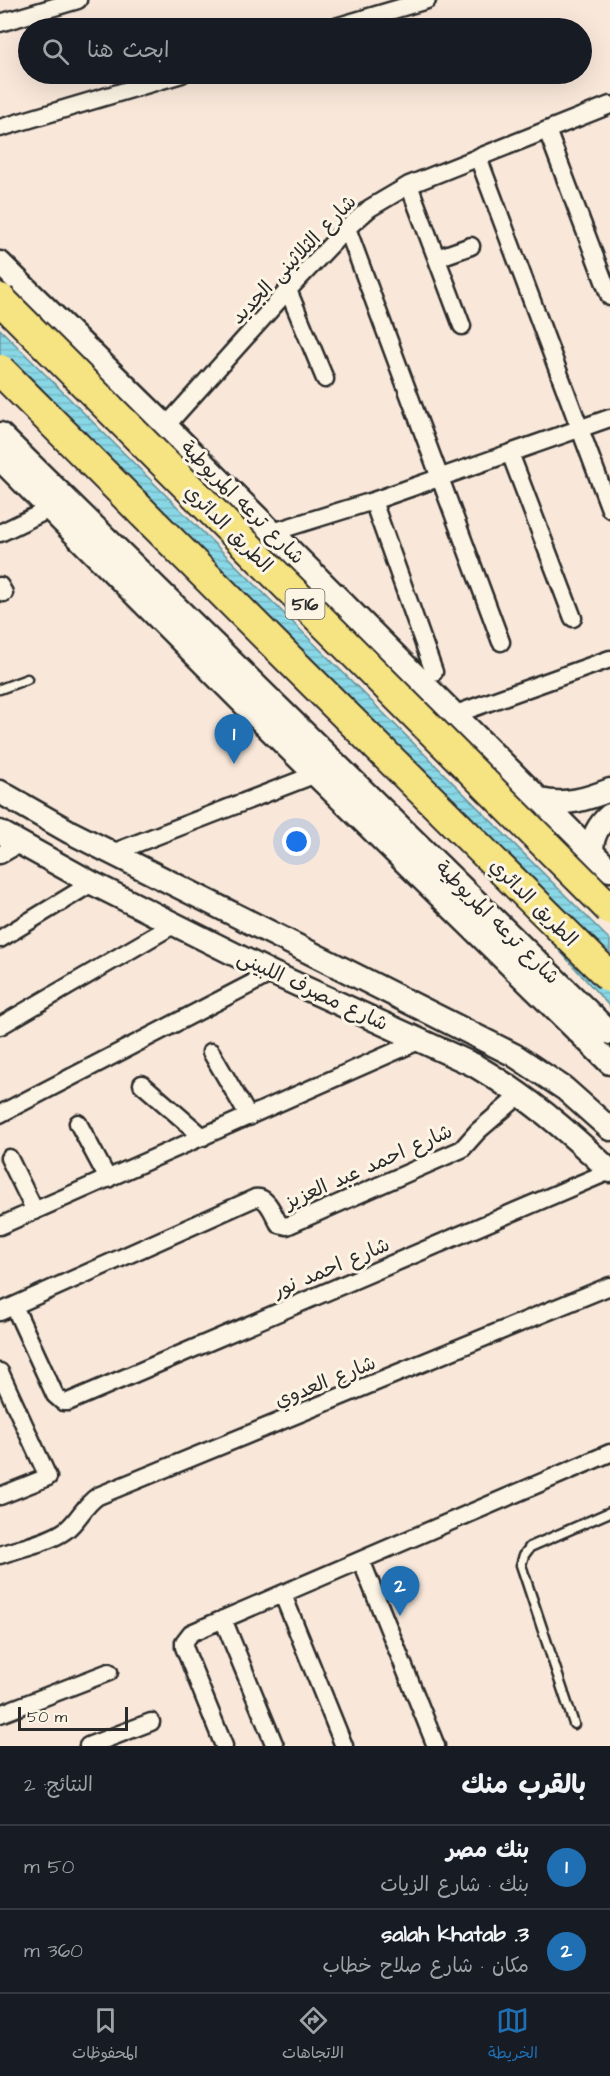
<!DOCTYPE html>
<html lang="ar">
<head>
<meta charset="utf-8">
<style>
	body { margin:0; font-family:"Architects Daughter","Playpen Sans Arabic",sans-serif; background:#20242c; color:#f1f3f6; direction:rtl }
	.scale { position:absolute; left:18px; bottom:15px; width:110px; box-sizing:border-box; padding-left:6px; border:3px solid #2b2b2b; border-top:0; font-size:16px; line-height:21px; white-space:nowrap; color:#2b2b2b; -webkit-text-stroke:4px #fcf5e5; paint-order:stroke }
	.you { position:absolute; left:297px; top:842px; width:21px; height:21px; margin:-15px; border:4px solid #fff; border-radius:50%; background:#1a73e8; box-shadow:0 0 0 9px #1a73e833 }
	.badge { display:grid; place-items:center; width:39px; height:39px; border-radius:50%; background:#1f6fb2; color:#fff; font-size:20px; font-weight:700 }
	.pin { position:absolute; translate:-50% -50px; filter:drop-shadow(0 2px 3px #0008) }
	.pin::after { content:''; position:absolute; top:32px; width:21px; height:18px; background:inherit; clip-path:polygon(0 0,100% 0,50% 100%) }
	.list { margin:0; padding:0; list-style:none }
	h2 { display:flex; justify-content:space-between; align-items:center; height:78px; margin:0; padding:0 24px; font-size:26px }
	h2 small { font-size:20px; font-weight:400; color:#9ea1a6 }
	.list li { display:grid; grid-template-columns:39px 1fr auto; gap:18px; align-items:center; box-sizing:border-box; height:84px; padding:0 24px; border-top:2px solid #363941 }
	.list b { display:block; font-size:22px; white-space:nowrap }
	.list p { margin:0; font-size:20px; white-space:nowrap; color:#9ea1a6 }
	.list em { font-size:20px; font-style:normal; color:#9ea1a6 }
	.icon { flex:none; width:33px; height:33px; fill:none; stroke:currentColor; stroke-width:2; stroke-linecap:round; stroke-linejoin:round }
	.map { position:relative; flex:none; width:610px; height:1746px; overflow:hidden; direction:ltr }
	.search { position:absolute; background:#171b24; box-shadow:0 6px 24px #0002; left:18px; right:18px; top:18px; height:66px; display:flex; align-items:center; gap:15px; box-sizing:border-box; padding:0 21px; border-radius:33px; color:#9ea1a6; font-size:22px }
	.sheet { height:246px; background:#171b24 }
	nav { display:flex; justify-content:space-around; align-items:center; box-sizing:border-box; height:84px; border-top:2px solid #363941; background:#171b24; font-size:16px; color:#9ea1a6 }
	nav a { display:grid; justify-items:center; gap:3px }
	nav .on { color:#1f6fb2 }
	.map>svg:first-child { display:block }
	.water { fill:url(#water-rules); stroke:#63929b; stroke-width:1.5 }
	.lines { fill:none; stroke-linecap:round; stroke-linejoin:round }
	.lane-casing { stroke:#2b2b2b; stroke-width:13 }
	.street-casing { stroke:#2b2b2b; stroke-width:21 }
	.secondary-casing { stroke:#2b2b2b; stroke-width:27 }
	.lane { stroke:#fcf5e5; stroke-width:8 }
	.street { stroke:#fcf5e5; stroke-width:16 }
	.secondary { stroke:#fcf5e5; stroke-width:22 }
	.highway-bridge-casing { stroke:#2b2b2b; stroke-width:34; stroke-linecap:butt }
	.highway-bridge { stroke:#f6e381; stroke-width:30 }
	.labels { text-anchor:middle; stroke-width:6; stroke-linejoin:round; paint-order:stroke }
	.shield { fill:#fcf5e5; stroke:#6a6863; stroke-width:1.5 }
	.shield-label { font-size:18px; font-weight:bold; fill:#2b2b2b }
	.street-label { font-size:20px; fill:#2b2b2b; stroke:#fcf5e5 }
</style>
</head>
<body>
<div class="map">
<svg width="610" height="1746" viewBox="0 0 610 1746">
	<defs>
		<pattern id="water-rules" width="6" height="5" patternUnits="userSpaceOnUse" patternTransform="scale(1.5)"><rect width="6" height="5" fill="#88d7e6"/><path d="M0 2.5h6" fill="none" stroke="#76b9c5"/></pattern>
	</defs>
	<rect width="100%" height="100%" fill="#f9e8da"/>
	<filter id="ink" filterUnits="userSpaceOnUse"><feTurbulence type="fractalNoise" baseFrequency=".0167" numOctaves="2"/><feDisplacementMap in="SourceGraphic" scale="12" xChannelSelector="R" yChannelSelector="G"/><feConvolveMatrix kernelMatrix="1 2 1 2 8 2 1 2 1" color-interpolation-filters="sRGB"/></filter>
	<g filter="url(#ink)">
		<path class="water" d="M0,329L610,940V1007L522,909L0,383Z"/>
		<g class="lines">
			<defs>
				<path id="lane" d="M0,689L27,679
					M574,1724L521,1565L524,1555L530,1547L610,1512"/>
				<path id="street" d="M0,23L78,0
					M332,28L427,0
					M0,128L182,74
					M547,130L610,297
					M478,157L610,509
					M409,185L462,326
					M347,228L501,642
					M437,258L471,246
					M288,290L325,379
					M166,426L288,290L347,228L370,208L409,185L610,105
					M510,453L573,618
					M373,501L434,672
					M273,532L373,501L610,418
					M0,533L58,505
					M0,586L4,593
					M453,715L610,659
					M112,853L324,771
					M0,855L19,844
					M0,939L92,883
					M0,1026L175,924
					M211,1052L249,1117
					M142,1084L203,1137
					M0,1114L272,973
					M78,1123L108,1179
					M9,1158L35,1211
					M0,1226L421,1040
					M14,1306L55,1395L63,1402H68L610,1171
					M0,1312L255,1198C268,1196 273,1214 279,1224L287,1226L462,1149L478,1131L521,1094
					M0,1372L48,1477L0,1496
					M0,1555C19,1548 50,1542 66,1530C79,1520 84,1505 98,1496L610,1286
					M361,1560L436,1746
					M283,1595L344,1746
					M223,1619L275,1746
					M0,1714L109,1672
					M88,1746L151,1722
					M224,1746L184,1647V1642L191,1633L610,1453"/>
				<path id="secondary" d="M0,263L166,426L610,870
					M0,434L610,1033
					M0,459L266,726L610,1063
					M0,792L70,832L514,1055L565,1089L610,1129
					M540,800C565,806 587,799 610,790
					M0,832L92,883L272,973L474,1065C526,1095 567,1130 610,1171
					M592,852C592,836 598,825 610,815"/>
			</defs>
			<use href="#lane" class="lane-casing"/>
			<use href="#street" class="street-casing"/>
			<use href="#secondary" class="secondary-casing"/>
			<use href="#lane" class="lane"/>
			<use href="#street" class="street"/>
			<use href="#secondary" class="secondary"/>
			<defs>
				<path id="highway-bridge" d="M0,299L610,909
					M0,370L292,662L610,977"/>
			</defs>
			<use href="#highway-bridge" class="highway-bridge-casing"/>
			<use href="#highway-bridge" class="highway-bridge"/>
		</g>
	</g>
	<g class="labels">
		<rect class="shield" x="285.5" y="589" width="39" height="30" rx="4.5"/>
		<g class="shield-label">
			<text x="305" y="610">516</text>
		</g>
		<g class="street-label">
			<text transform="translate(293 259) rotate(-46)" y="7">شارع الثلاثينى الجديد</text>
			<text transform="translate(243 502) rotate(45)" y="7">شارع ترعه المريوطية</text>
			<text transform="translate(229 528) rotate(45)" y="7">الطريق الدائري</text>
			<text transform="translate(534 902) rotate(45)" y="7">الطريق الدائري</text>
			<text transform="translate(498 922) rotate(45)" y="7">شارع ترعه المريوطية</text>
			<text transform="translate(313 990) rotate(25)" y="7">شارع مصرف اللبينى</text>
			<text transform="translate(368 1166) rotate(-24)" y="7">شارع احمد عبد العزيز</text>
			<text transform="translate(331 1267) rotate(-23)" y="7">شارع احمد نور</text>
			<text transform="translate(325 1381) rotate(-22)" y="7">شارع العدوي</text>
		</g>
	</g>
</svg>
<div class="scale">50 m</div>
<div class="you"></div>
<div class="pin badge" style="left:234px;top:764px">1</div>
<div class="pin badge" style="left:400px;top:1616px">2</div>
<div class="search"><svg class="icon" aria-label="search" viewBox="0 0 24 24"><circle cx="10" cy="10" r="6"/><path d="M15 15l6 6"/></svg>ابحث هنا</div>
</div>
<section class="sheet">
<h2>بالقرب منك<small>النتائج: 2</small></h2>
<ul class="list">
<li><span class="badge">1</span><div><b>بنك مصر</b><p>بنك · شارع الزيات</p></div><em>50 m</em></li>
<li><span class="badge">2</span><div><b>3. salah khatab</b><p>مكان · شارع صلاح خطاب</p></div><em>360 m</em></li>
</ul>
</section>
<nav>
<a class="on"><svg class="icon" aria-label="map" viewBox="0 0 24 24"><path d="M3 6l6-2 6 2 6-2v14l-6 2-6-2-6 2zM9 4v14M15 6v14"/></svg>الخريطة</a>
<a><svg class="icon" aria-label="directions" viewBox="0 0 24 24"><path d="M12 3l9 9-9 9-9-9zM9 14v-3h6M13 9l2 2-2 2"/></svg>الاتجاهات</a>
<a><svg class="icon" aria-label="saved" viewBox="0 0 24 24"><path d="M7 4h10v16l-5-4-5 4z"/></svg>المحفوظات</a>
</nav>
</body>
</html>
